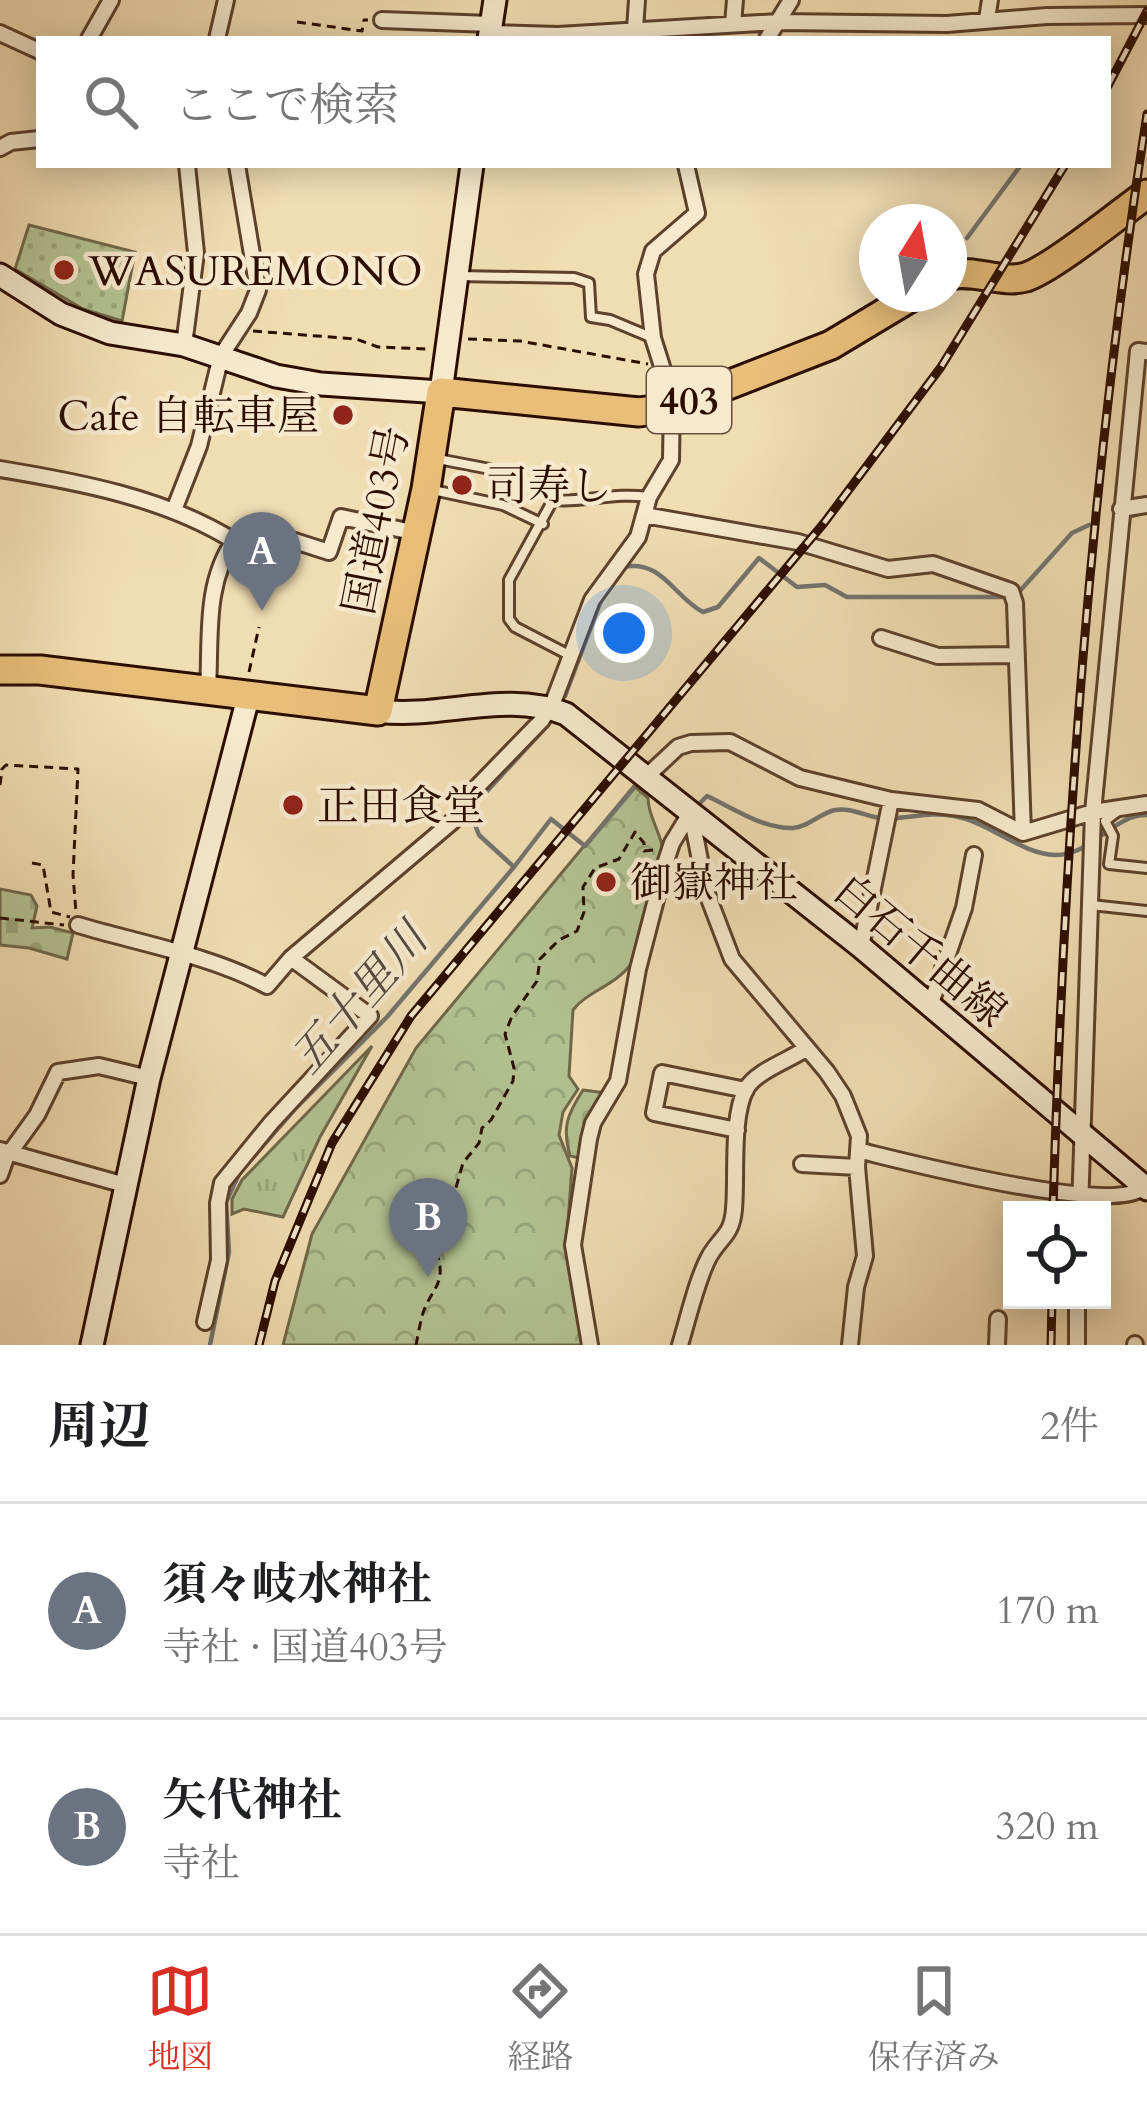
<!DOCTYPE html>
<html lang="ja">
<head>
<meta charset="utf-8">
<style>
	body { margin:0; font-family:Cardo,"Noto Serif JP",serif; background:#f2f2f2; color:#202124 }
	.controls { position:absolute; right:36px; bottom:36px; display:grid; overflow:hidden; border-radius:0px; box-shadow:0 6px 30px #0003 }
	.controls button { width:108px; height:108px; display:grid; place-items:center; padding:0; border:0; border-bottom:3px solid #e0e0e0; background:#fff; color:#202124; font:60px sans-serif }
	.compass { position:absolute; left:859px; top:204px; width:108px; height:108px; border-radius:50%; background:#fff; box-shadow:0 6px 30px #0003; rotate:11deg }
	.you { position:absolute; left:624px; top:633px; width:42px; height:42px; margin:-30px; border:9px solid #fff; border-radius:50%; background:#1a73e8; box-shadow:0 0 0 18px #1a73e833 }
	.badge { display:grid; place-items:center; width:78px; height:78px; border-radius:50%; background:#d93025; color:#fff; font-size:39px; font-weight:700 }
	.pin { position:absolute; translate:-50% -99px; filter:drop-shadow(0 3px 6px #0008) }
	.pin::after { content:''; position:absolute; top:63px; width:42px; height:36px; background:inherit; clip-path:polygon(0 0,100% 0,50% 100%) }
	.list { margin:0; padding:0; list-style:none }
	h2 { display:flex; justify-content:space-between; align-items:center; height:156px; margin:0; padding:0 48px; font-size:51px }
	h2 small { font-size:39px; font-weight:400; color:#757577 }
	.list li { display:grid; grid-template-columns:78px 1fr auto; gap:36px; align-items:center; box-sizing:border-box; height:216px; padding:0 48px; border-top:3px solid #e0e0e0 }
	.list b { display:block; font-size:45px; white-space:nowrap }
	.list p { margin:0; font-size:39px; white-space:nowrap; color:#757577 }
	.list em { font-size:39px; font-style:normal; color:#757577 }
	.icon { flex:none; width:66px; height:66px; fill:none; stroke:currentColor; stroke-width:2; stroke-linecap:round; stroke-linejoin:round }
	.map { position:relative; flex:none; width:1147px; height:1345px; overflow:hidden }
	.search { position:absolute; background:#fff; box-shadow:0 6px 30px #0003; left:36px; right:36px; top:36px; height:132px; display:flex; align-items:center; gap:30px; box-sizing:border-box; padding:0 42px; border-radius:0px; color:#757577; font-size:45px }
	.sheet { height:588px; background:#fff }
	nav { display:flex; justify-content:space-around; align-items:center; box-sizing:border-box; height:168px; border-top:3px solid #e0e0e0; background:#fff; font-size:33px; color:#757577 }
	nav a { display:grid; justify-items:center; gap:6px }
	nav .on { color:#d93025 }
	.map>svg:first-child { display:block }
	.grass { fill:url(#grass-tufts); stroke:#6f6849; stroke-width:3 }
	.forest { fill:url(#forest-crowns); stroke:#6f6849; stroke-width:3 }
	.cemetery { fill:url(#cemetery-stones); stroke:#6f6849; stroke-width:3 }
	.park { fill:url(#park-dots); stroke:#6f6849; stroke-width:3 }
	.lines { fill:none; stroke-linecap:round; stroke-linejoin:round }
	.stream { stroke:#72746f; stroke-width:4.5 }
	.lane-casing { stroke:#5c412c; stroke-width:14 }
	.street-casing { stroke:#5c412c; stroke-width:20 }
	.secondary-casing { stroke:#2b0d00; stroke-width:27 }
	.highway-casing { stroke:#2b0d00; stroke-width:33 }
	.path { stroke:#2b0d00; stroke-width:3; stroke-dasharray:9 6; stroke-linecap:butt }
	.lane { stroke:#f6e9cd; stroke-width:8 }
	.street { stroke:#f6e9cd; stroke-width:14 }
	.secondary { stroke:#f6e9cd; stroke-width:21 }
	.highway { stroke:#e8be79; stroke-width:27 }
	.rail-casing { stroke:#2b0d00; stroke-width:9 }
	.rail { stroke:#f6e9cd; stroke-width:4.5; stroke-dasharray:14; stroke-linecap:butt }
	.poi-dot { fill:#8f2418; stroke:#f6e9cd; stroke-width:4.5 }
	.labels { text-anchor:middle; stroke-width:9; stroke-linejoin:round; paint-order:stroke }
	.shield { fill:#f6e9cd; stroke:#684f3e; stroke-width:3 }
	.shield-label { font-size:39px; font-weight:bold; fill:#2b0d00 }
	.poi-label { font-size:42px; fill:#2b0d00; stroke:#f6e9cd; text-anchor:start }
	.street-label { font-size:42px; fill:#2b0d00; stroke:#f6e9cd }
	.water-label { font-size:45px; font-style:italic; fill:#554941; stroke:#f6e9cd }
</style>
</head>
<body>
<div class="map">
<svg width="1147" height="1345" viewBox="0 0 1147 1345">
	<defs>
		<pattern id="grass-tufts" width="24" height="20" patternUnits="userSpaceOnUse" patternTransform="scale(3)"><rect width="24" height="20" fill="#b3c292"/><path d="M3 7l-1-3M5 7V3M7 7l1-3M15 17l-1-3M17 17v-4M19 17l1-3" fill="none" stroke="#9aa67c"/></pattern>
		<pattern id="forest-crowns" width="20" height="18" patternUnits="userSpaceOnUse" patternTransform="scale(3)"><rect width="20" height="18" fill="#b3c292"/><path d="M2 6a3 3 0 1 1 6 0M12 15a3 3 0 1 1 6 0" fill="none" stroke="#9aa67c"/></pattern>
		<pattern id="cemetery-stones" width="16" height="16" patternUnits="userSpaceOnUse" patternTransform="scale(3)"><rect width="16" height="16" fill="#b3c292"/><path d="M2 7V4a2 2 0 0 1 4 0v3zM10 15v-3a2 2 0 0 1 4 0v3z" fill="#9aa67c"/></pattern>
		<pattern id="park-dots" width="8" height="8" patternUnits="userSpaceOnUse" patternTransform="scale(3)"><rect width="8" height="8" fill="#b3c292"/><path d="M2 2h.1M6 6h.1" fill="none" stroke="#9aa67c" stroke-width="1.8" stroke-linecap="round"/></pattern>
	</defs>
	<rect width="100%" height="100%" fill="#f1ddb2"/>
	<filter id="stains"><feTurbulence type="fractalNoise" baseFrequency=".00167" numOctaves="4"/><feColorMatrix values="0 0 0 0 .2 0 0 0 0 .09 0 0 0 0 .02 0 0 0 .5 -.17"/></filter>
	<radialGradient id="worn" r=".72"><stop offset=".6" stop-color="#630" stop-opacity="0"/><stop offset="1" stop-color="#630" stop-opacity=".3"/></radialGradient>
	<path class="grass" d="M372,1046L320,1137L283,1217L244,1209L232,1214V1199L242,1180Z"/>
	<path class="forest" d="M634,786L648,798C648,818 663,835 663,853C663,865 638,955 632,963C615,986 586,992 573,1010L569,1076L578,1089L563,1112L559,1135L572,1168L566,1248L582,1345H283L312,1234L416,1048Z"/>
	<path class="cemetery" d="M0,889L31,895L37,906L32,928L50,927L73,933L67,959L29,948L0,945Z
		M583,1090L606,1093L580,1158L570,1156C562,1127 567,1115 583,1090Z"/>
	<path class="park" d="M29,225L135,252L122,321L83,309L15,269Z"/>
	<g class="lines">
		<path class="stream" d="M967,238L1021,165
			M1127,517L1147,512
			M623,567C662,559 674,597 703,612L718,607L759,558L797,587L825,585L847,597H1007
			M1018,593L1072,533L1089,525
			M565,696L603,595
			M701,802L707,796C733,808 763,829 793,828C809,827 820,813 835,810C849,807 866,816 880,818C905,820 927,811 954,816C990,822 1020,854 1056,855C1092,855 1114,814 1147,815
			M514,867L551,819L585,846L633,789
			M210,1345L229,1252L226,1202L240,1172L295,1109L387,1017L514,867L479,835L472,817L477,802L548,725"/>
		<defs>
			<path id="lane" d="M458,276L574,278L589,283L591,317L610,320L653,338
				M438,459L490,469
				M433,490L503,505L543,524
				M569,655L515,627L509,619V580L553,500C586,503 615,492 647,497
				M1118,811L1105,821L1113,836L1109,864L1147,868
				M1091,905L1147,911"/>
			<path id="street" d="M987,19L990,0
				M382,20L491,24
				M733,24L735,0
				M635,29L637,0
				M0,33L39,51
				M490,33L558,35L778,22L947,24L1047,16L1147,15
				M89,39L111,0
				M217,39L226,0
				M767,39L791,0
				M0,148L11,142L39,139
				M184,345L196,253L187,165
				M0,469C79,482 165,498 234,541C204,584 211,639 208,689
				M1121,509L1147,505
				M174,510L199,446L221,356L249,313L258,290L237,165
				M644,515L798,542L888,569L933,564L1011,591L1015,603L1023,833
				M234,541L260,530L329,552L341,517L417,533
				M881,638L938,656L1014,655
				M647,776L678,747L691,743L730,742L800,778L891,800L978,810L1023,833L1093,812L1147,804
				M691,814L706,891L732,959L827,1072L843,1096L859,1136L857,1167L865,1256L856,1287L850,1345
				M78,925C138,943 213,956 267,986L291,958L453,821L477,787L542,720L554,700L592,600L638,537L649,497L671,460L672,398L653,338L646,274L653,251L697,213L686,165
				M861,947L891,800
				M930,1006L964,908L974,855
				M737,1130L654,1113L662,1073L746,1090
				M0,1150L125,1185
				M861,1151C907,1162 1113,1216 1144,1187
				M802,1164L857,1167
				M0,1175L6,1158L37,1115L58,1072L99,1066L149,1078
				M1080,1210L1093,812L1138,351L1147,352
				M205,1322L219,1260L218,1203L222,1183L271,1123L370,1016L291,958
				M1135,1344V1345
				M590,1345L573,1245L589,1139L593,1123L618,1081L638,969L666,861L672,843L691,812
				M680,1345C688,1319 697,1279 709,1257C720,1237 732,1236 734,1209C737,1176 731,1117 746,1089C756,1071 790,1060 807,1048
				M997,1345L998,1319
				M1077,1345V1300"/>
			<path id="secondary" d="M489,39L495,0
				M0,275L61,314L110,333L184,345L276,376L321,384L441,392L472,165
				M378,711C441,719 506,690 566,714L861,947L1147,1189
				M92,1345L149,1078L249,694"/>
			<path id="highway" d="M949,275C975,269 1002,284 1026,277C1053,268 1120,213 1147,194
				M0,670H40L378,711L426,489L441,392L639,412L669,408L831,345L916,294"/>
		</defs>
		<use href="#lane" class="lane-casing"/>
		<use href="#street" class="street-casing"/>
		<use href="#secondary" class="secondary-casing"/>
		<use href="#highway" class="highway-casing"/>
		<path class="path" d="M297,22L362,31L364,20H368
			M253,331L356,339L378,347L427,349
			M468,339L520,341L648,364
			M249,672L259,627
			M0,785L2,769L6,765L78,769L73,875L76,912
			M32,863L43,865L51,912L70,917
			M0,918L64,925
			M416,1345C418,1335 420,1323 423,1313C431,1289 447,1284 437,1254L463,1163L479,1143L482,1128L491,1120L513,1081L514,1068L505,1034L512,1016L537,981L540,959L559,940L577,931L584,912L583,887L595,868L619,859L635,832L644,843V851L654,850"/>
		<use href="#lane" class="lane"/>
		<use href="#street" class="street"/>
		<use href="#secondary" class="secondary"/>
		<use href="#highway" class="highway"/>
		<defs>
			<path id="rail" d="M1108,86L1147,11
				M1053,1210C1064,844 1090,476 1147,114
				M259,1345L275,1281L332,1143L411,1016L824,523L941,367L1065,165
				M1051,1345L1052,1300"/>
		</defs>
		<use href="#rail" class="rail-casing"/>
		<use href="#rail" class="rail"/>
	</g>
	<g class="poi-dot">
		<circle cx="64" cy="270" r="12"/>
		<circle cx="343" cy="415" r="12"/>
		<circle cx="462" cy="485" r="12"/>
		<circle cx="293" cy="805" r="12"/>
		<circle cx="606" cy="882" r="12"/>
	</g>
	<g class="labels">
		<rect class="shield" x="647" y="367" width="84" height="66" rx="9"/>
		<g class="shield-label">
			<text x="689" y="414">403</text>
		</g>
		<g class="poi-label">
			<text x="88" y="285">WASUREMONO</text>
			<text x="319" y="430" text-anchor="end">Cafe 自転車屋</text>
			<text x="486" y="500">司寿し</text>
			<text x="317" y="820">正田食堂</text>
			<text x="630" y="897">御嶽神社</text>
		</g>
		<g class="street-label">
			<text transform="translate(375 520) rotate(-79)" y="15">国道403号</text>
			<text transform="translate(921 950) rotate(40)" y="15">白石千曲線</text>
		</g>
		<g class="water-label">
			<text transform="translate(358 998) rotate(-49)" y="16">五十里川</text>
		</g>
	</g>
	<rect width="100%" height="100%" filter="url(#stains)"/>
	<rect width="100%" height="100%" fill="url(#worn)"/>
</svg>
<div class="controls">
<button><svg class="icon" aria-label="locate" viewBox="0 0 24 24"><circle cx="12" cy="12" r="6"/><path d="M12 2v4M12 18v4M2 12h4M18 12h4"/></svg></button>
</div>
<svg class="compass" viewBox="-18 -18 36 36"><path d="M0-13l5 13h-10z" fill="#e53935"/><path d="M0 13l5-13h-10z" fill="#757577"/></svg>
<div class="you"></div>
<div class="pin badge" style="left:262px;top:611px;background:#6b7280">A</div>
<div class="pin badge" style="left:428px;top:1277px;background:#6b7280">B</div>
<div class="search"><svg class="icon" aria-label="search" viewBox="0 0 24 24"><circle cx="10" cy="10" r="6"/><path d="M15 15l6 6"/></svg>ここで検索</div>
</div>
<section class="sheet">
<h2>周辺<small>2件</small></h2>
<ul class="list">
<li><span class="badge" style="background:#6b7280">A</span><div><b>須々岐水神社</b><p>寺社 · 国道403号</p></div><em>170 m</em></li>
<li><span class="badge" style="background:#6b7280">B</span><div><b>矢代神社</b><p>寺社</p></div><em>320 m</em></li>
</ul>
</section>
<nav>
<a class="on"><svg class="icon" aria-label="map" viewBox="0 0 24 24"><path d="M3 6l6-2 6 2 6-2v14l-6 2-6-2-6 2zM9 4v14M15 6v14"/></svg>地図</a>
<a><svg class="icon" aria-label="directions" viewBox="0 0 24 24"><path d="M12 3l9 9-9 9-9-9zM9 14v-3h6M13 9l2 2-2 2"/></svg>経路</a>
<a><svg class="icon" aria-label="saved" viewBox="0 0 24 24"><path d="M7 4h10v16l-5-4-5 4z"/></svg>保存済み</a>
</nav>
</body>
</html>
